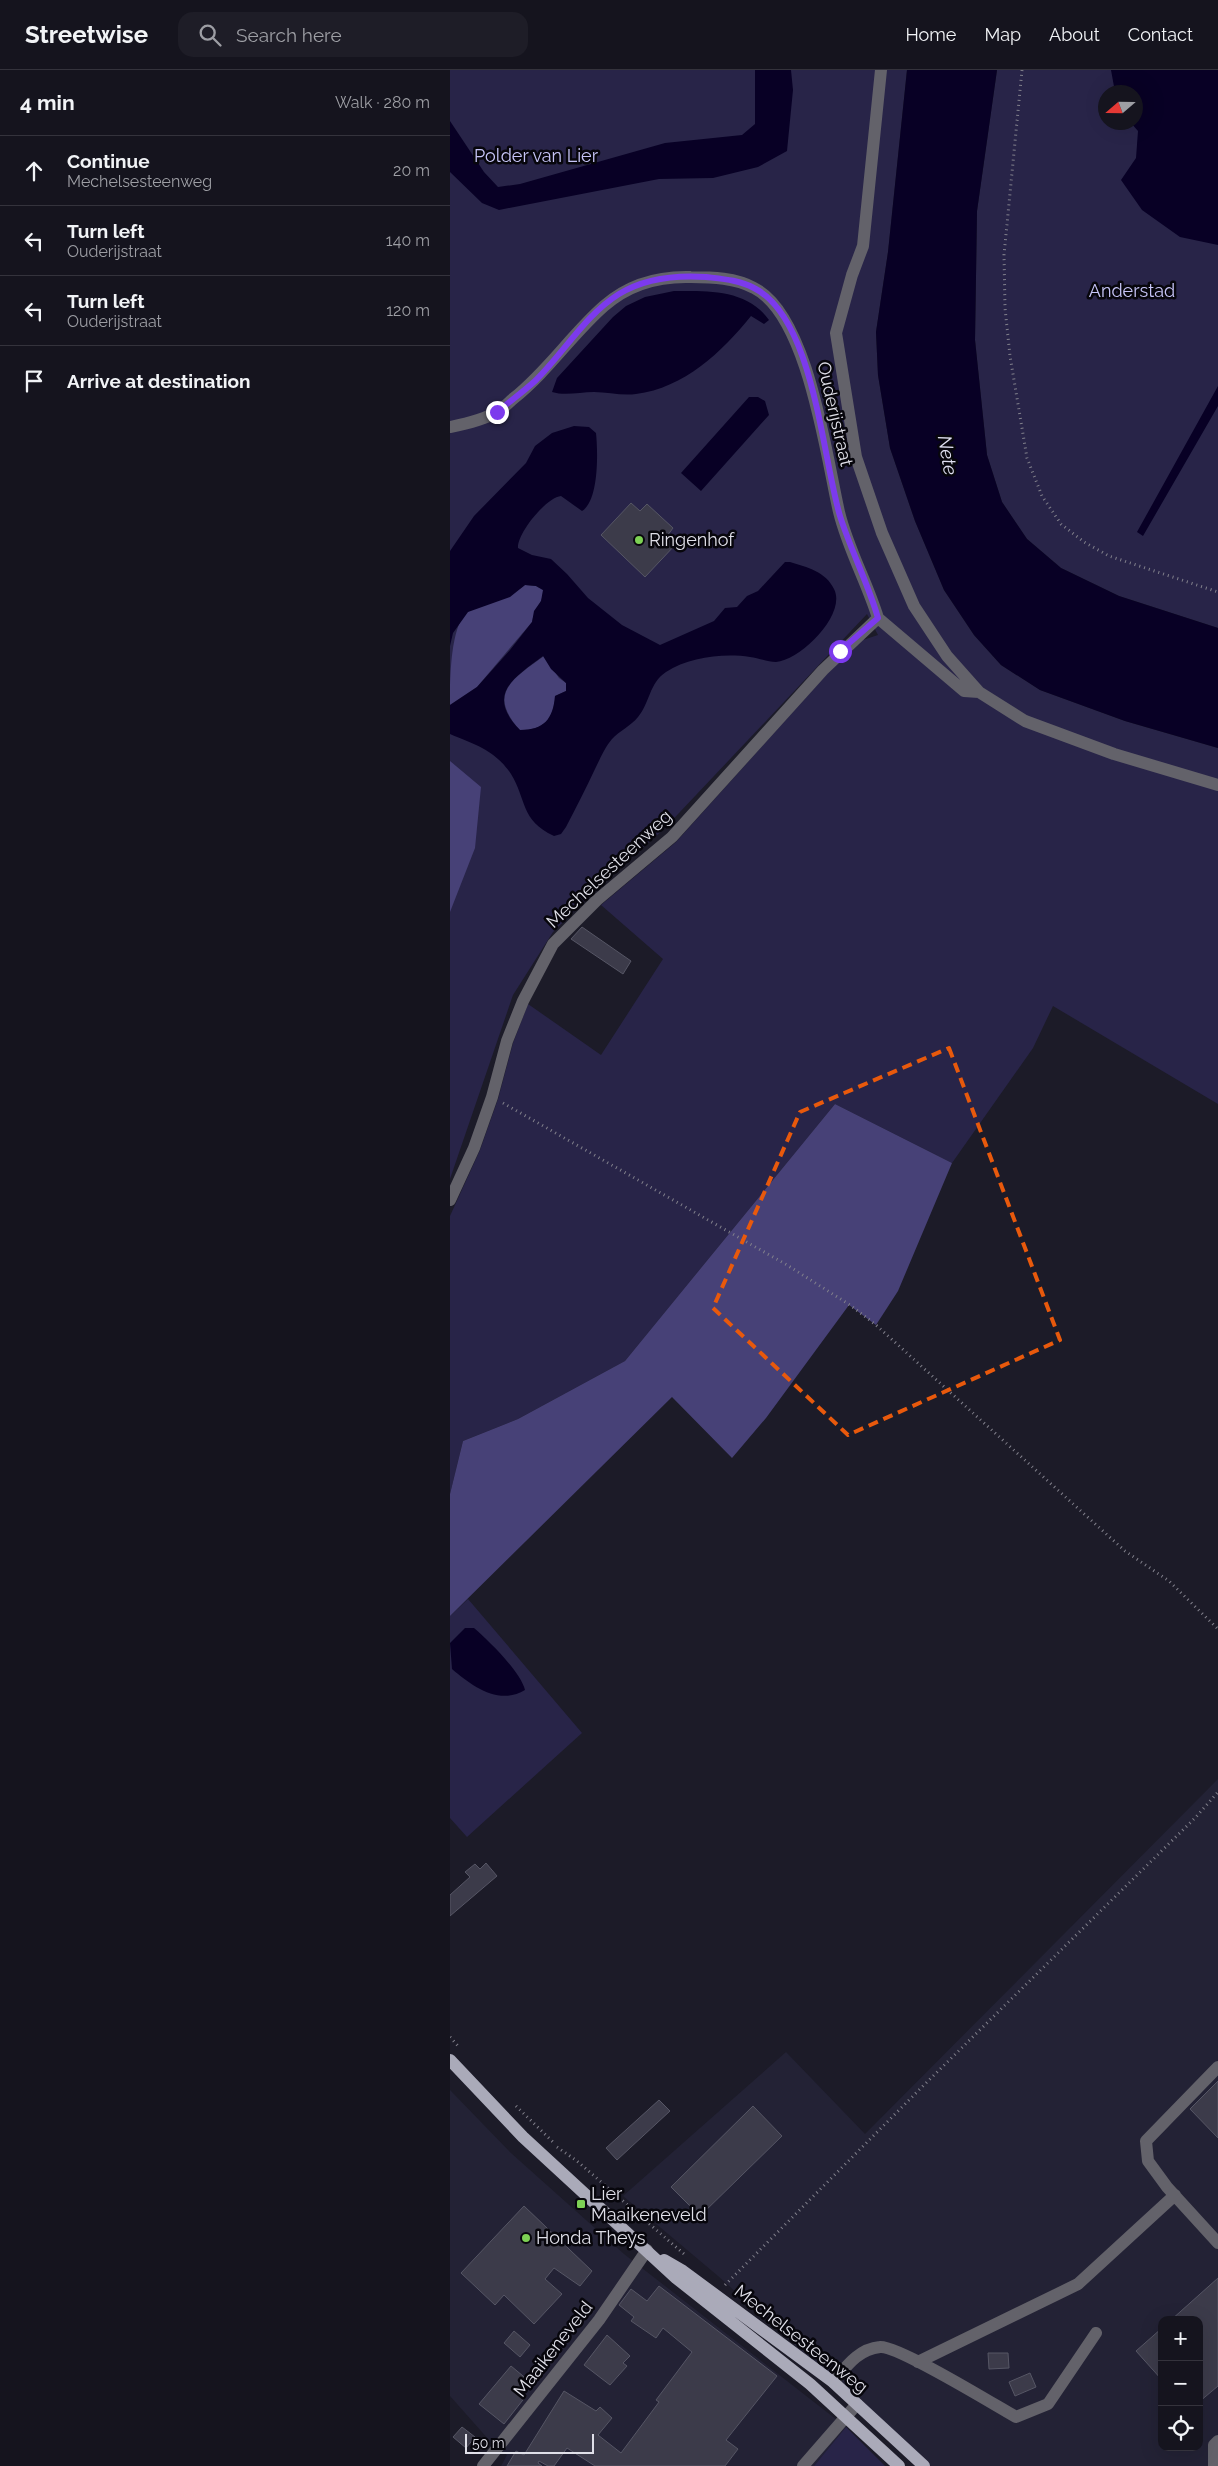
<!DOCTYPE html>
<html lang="en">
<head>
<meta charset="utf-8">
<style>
	body { margin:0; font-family:Raleway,sans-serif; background:#1e1d27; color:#f1f3f6 }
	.controls { position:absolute; right:15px; bottom:15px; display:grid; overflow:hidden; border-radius:10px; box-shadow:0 5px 20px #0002 }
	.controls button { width:45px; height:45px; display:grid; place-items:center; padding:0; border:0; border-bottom:1px solid #34333c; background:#15141e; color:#f1f3f6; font:25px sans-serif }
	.compass { position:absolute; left:648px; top:15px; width:45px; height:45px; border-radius:50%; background:#15141e; box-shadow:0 5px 20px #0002; rotate:250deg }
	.scale { position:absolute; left:15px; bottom:12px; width:129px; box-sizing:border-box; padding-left:5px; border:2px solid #dfdfe8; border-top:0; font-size:14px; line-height:18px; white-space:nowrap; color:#dfdfe8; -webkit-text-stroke:4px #07060c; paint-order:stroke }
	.stop { position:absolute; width:15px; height:15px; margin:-11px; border:4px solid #7c3aed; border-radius:50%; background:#fff }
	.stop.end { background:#7c3aed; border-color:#fff; box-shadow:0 1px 5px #0008 }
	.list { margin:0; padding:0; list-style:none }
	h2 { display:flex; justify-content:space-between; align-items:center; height:65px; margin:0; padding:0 20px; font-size:21px }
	h2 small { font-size:16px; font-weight:400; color:#9d9ea4 }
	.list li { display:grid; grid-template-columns:32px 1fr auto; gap:15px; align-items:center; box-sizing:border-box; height:70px; padding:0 20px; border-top:1px solid #34333c }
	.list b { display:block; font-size:19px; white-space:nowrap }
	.list p { margin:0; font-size:16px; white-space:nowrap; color:#9d9ea4 }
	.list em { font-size:16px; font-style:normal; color:#9d9ea4 }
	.icon { flex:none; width:28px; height:28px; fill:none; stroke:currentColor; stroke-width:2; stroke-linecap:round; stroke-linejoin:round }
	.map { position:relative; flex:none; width:768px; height:2396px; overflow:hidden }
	header { display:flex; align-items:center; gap:30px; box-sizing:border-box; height:70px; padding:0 25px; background:#15141e; border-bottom:1px solid #34333c }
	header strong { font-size:24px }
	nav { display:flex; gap:28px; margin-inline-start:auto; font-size:18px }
	.search { width:350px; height:45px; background:#1e1d27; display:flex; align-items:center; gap:12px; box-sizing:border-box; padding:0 18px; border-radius:15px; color:#9d9ea4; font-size:19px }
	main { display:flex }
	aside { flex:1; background:#15141e }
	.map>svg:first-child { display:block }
	.built { fill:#232235; fill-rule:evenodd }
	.green { fill:#282448; fill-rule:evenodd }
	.forest { fill:#474177 }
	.water { fill:#080025; fill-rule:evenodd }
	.building { fill:#3c3b4a; stroke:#565665 }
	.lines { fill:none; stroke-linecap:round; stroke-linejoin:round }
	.path { stroke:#82818c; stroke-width:3; stroke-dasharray:1 4; stroke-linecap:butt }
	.minor { stroke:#63626a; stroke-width:12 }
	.major { stroke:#aaaab9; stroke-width:12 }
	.route { stroke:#7c3aed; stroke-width:6 }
	.marked { fill:none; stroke:#e8590c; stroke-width:4; stroke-dasharray:10 6; stroke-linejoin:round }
	.poi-dot { fill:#7dd154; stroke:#07060c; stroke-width:2 }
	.labels { text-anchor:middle; stroke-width:5; stroke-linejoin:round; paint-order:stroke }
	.park-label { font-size:18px; fill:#c6c4f7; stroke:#07060c }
	.street-label { font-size:18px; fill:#dfdfe8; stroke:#07060c }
	.poi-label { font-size:18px; fill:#dfdfe8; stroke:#07060c; text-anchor:start }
	.water-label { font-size:19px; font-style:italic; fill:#e0e0f1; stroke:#07060c }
</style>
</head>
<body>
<header>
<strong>Streetwise</strong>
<div class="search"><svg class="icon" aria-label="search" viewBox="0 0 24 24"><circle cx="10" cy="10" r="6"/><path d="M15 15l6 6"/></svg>Search here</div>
<nav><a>Home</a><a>Map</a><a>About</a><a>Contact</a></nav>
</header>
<main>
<aside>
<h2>4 min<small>Walk · 280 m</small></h2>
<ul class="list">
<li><svg class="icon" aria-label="ahead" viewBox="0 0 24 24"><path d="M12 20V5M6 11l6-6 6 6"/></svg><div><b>Continue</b><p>Mechelsesteenweg</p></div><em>20 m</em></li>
<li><svg class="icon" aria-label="left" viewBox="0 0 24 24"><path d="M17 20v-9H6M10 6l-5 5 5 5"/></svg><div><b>Turn left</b><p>Ouderijstraat</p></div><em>140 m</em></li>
<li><svg class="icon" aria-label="left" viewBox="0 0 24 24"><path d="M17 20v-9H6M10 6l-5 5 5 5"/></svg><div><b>Turn left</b><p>Ouderijstraat</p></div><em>120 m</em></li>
<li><svg class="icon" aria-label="arrive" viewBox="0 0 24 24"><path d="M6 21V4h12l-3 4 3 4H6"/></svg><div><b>Arrive at destination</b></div></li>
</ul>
</aside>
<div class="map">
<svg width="768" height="2396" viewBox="0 0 768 2396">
	<rect width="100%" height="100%" fill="#1c1b28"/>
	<path class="built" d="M768,1709V2396H480L268,2206L173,2126L336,1982L415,2064ZM712,2250H749V2377H712Z
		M0,2020L61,2083L174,2184L396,2357L364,2396H51L57,2385L39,2370L0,2326Z"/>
	<path class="green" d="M0,0H457L438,182L426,262L428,305L440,378L465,451L494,520L524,565L551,595L590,620L675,651L768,678V1034L603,936L583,978L502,1093L385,1034L175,1291L68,1349L13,1371L0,1424V1146L30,1080L48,1029L63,973L78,934L151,985L213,889L151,835L226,772L377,604L413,570L428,565L417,544L212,761L161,805L103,862L63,925L0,1109Z
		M547,0H768V558L669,526L611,498L577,469L552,432L537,385L525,270L527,141ZM656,22H686V52H656Z
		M18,1529L132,1663L17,1767L0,1748V1546Z
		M396,2357L435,2396H364Z"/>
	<path class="forest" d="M75,515L86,516L93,520C94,532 84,540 82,552L27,617L0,635C0,612 0,552 19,541C40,532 56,530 75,515Z
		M94,586L109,608L116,613V621L105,626C104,650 94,660 70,660C36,623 64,608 94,586Z
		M0,691L31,717L25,778L0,842Z
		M385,1034L502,1093L448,1221L426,1255L399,1235L316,1348L282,1388L222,1327L0,1546V1424L13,1371L68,1349L175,1291Z"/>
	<path class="water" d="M305,0H341L343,20L337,81L308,97L263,108L209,109L49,140L32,133L0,102V51L34,102L48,117L70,114L215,73L292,65L305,54Z
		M457,0H547L527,141L525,270L537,385L552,432L577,469L611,498L669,526L768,558V678L675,651L590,620L551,595L524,565L494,520L465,451L440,378L428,305L426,262L438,182Z
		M661,0H768V175L730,167L692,140L671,110L686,88L688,61L681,53L686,52V22H665Z
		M224,221C258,221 297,219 319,250L314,254L301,246C272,282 234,318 186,324C172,326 158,322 144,322C130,322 115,326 102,322L107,308L163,247L176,236L195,227Z
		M768,316V336L693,466L687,462Z
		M299,327H308L315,331L319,345L251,421L231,403Z
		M124,356L139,357L146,363C148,382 149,431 132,441L111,426C97,427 67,463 68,478L82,485L101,489L117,504L138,528L172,555L210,575L264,551L275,538L287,537L297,526L308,521L335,492H340C357,497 376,502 384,519C397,544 351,590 326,592C318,592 308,588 300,587C274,583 239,587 216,602C199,613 200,633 188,647C181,656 169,661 162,669C155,677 150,689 145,699C136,718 126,738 116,757L111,764L104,766C70,750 77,730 61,704C44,679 25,675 0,664V635L27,617L60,580L82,552L84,541L91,531L93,520L86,516L75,515L60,527L18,542L3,563L0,576V481L24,446L76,393L85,376L102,363ZM93,586L101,599L116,613V621L105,626C103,649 94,660 70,660C35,624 64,608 93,586Z
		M15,1558H24C38,1570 71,1602 75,1620C49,1636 22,1616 2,1599L0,1573Z"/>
	<path class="building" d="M181,433L190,441L197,434L223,458L217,466L226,474L195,507L151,465Z
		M132,857L181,891L173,904L121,869Z
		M36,1793L47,1806L0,1846V1825L20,1807L15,1802L25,1794L30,1799Z
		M768,2011V2068L740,2039Z
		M209,2030L220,2041L167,2090L156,2078Z
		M303,2036L332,2066L250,2146L221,2117Z
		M74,2136L142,2201L130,2216L104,2198L95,2209L112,2224L84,2254L54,2225L45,2235L11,2203Z
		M768,2208V2316L749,2332V2250H721Z
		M209,2216L327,2306L276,2370L288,2379L275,2396H145L117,2378L104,2396H98L89,2391L88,2393L92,2396H57L66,2381L74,2385L114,2321L146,2341L150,2337L162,2348L148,2365L171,2383L209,2332L206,2330L242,2282L213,2258L206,2268L181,2251L184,2247L169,2235L181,2219L197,2231Z
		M712,2258V2310L686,2281Z
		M64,2261L80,2275L70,2287L54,2273Z
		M157,2265L180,2286L173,2293L177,2296L160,2315L134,2295Z
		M538,2283H558L559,2298L539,2299Z
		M61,2296L79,2311L71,2321L76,2326L54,2354L29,2334Z
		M580,2303L586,2317L565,2326L559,2312Z
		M12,2357L25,2367L16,2378L3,2367Z"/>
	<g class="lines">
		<path class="path" d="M572,0L554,185L555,238L560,286L577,388L592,426L611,454L634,472L659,486L768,522
			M53,1033L337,1195L400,1235L426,1255L675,1481L719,1511L768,1559
			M0,1967L10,1978
			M66,2036L103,2072
			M107,2077L127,2091L234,2184
			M275,2215L473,2016L745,1748L768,1722"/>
		<path class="minor" d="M431,0L413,176L402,205L386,263L406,387L432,463L464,536L497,586L529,622L575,651L664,684L768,715
			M0,357C15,354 33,350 47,342C53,339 59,332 64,328C98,301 122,264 154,236C179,214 209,206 241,207C262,207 286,208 304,218C358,245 376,385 389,442C398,479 417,512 428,548
			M428,548L514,621L529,622
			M0,1130L24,1078L42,1027L57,971L73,931L103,874L147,830L222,767L373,600L428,548
			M768,1997L696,2071L698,2091L717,2117L768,2173
			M468,2292L628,2214L725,2125
			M383,2312C396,2297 408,2279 430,2277C447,2275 545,2335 566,2347L598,2334L646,2263
			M33,2396L149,2250L197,2180
			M353,2396L407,2334
			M764,2396V2375L768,2371"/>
		<path class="major" d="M0,1990L73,2067L226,2208L360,2314L449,2396
			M214,2190L233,2201L383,2312L474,2396"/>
	</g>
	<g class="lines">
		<path class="route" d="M47,342C59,332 73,322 85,311C113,284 135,245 169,224C195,208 227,205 256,207C273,209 289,210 304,218C364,248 372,386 390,446C401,481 418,513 428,548L390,581"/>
	</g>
	<path class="marked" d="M499,978L610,1270L398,1365L263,1238L350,1042Z"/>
	<g class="poi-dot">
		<circle cx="189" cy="470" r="5"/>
		<rect x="126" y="2129" width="10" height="10" rx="2.5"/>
		<circle cx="76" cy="2168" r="5"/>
	</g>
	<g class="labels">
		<g class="park-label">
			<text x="86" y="92">Polder van Lier</text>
			<text x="682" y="227">Anderstad</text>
		</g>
		<g class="street-label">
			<text transform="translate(385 344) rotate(77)" y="6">Ouderijstraat</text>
			<text transform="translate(159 799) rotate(-43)" y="6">Mechelsesteenweg</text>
			<text transform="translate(351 2269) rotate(38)" y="6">Mechelsesteenweg</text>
			<text transform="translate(103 2279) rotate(-52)" y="6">Maaikeneveld</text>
		</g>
		<g class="poi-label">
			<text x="199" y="476">Ringenhof</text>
			<text x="141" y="2130">Lier<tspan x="141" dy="21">Maaikeneveld</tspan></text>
			<text x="86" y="2174">Honda Theys</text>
		</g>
		<g class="water-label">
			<text transform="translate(498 385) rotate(80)" y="7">Nete</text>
		</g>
	</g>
</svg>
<div class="controls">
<button>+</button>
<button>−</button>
<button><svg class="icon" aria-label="locate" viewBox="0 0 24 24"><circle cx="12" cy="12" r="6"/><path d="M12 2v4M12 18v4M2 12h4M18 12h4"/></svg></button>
</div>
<svg class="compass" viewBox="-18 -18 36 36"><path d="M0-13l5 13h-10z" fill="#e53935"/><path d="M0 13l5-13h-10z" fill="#9d9ea4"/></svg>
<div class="scale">50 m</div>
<div class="stop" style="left:390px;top:581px"></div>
<div class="stop end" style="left:47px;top:342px"></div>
</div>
</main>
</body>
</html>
